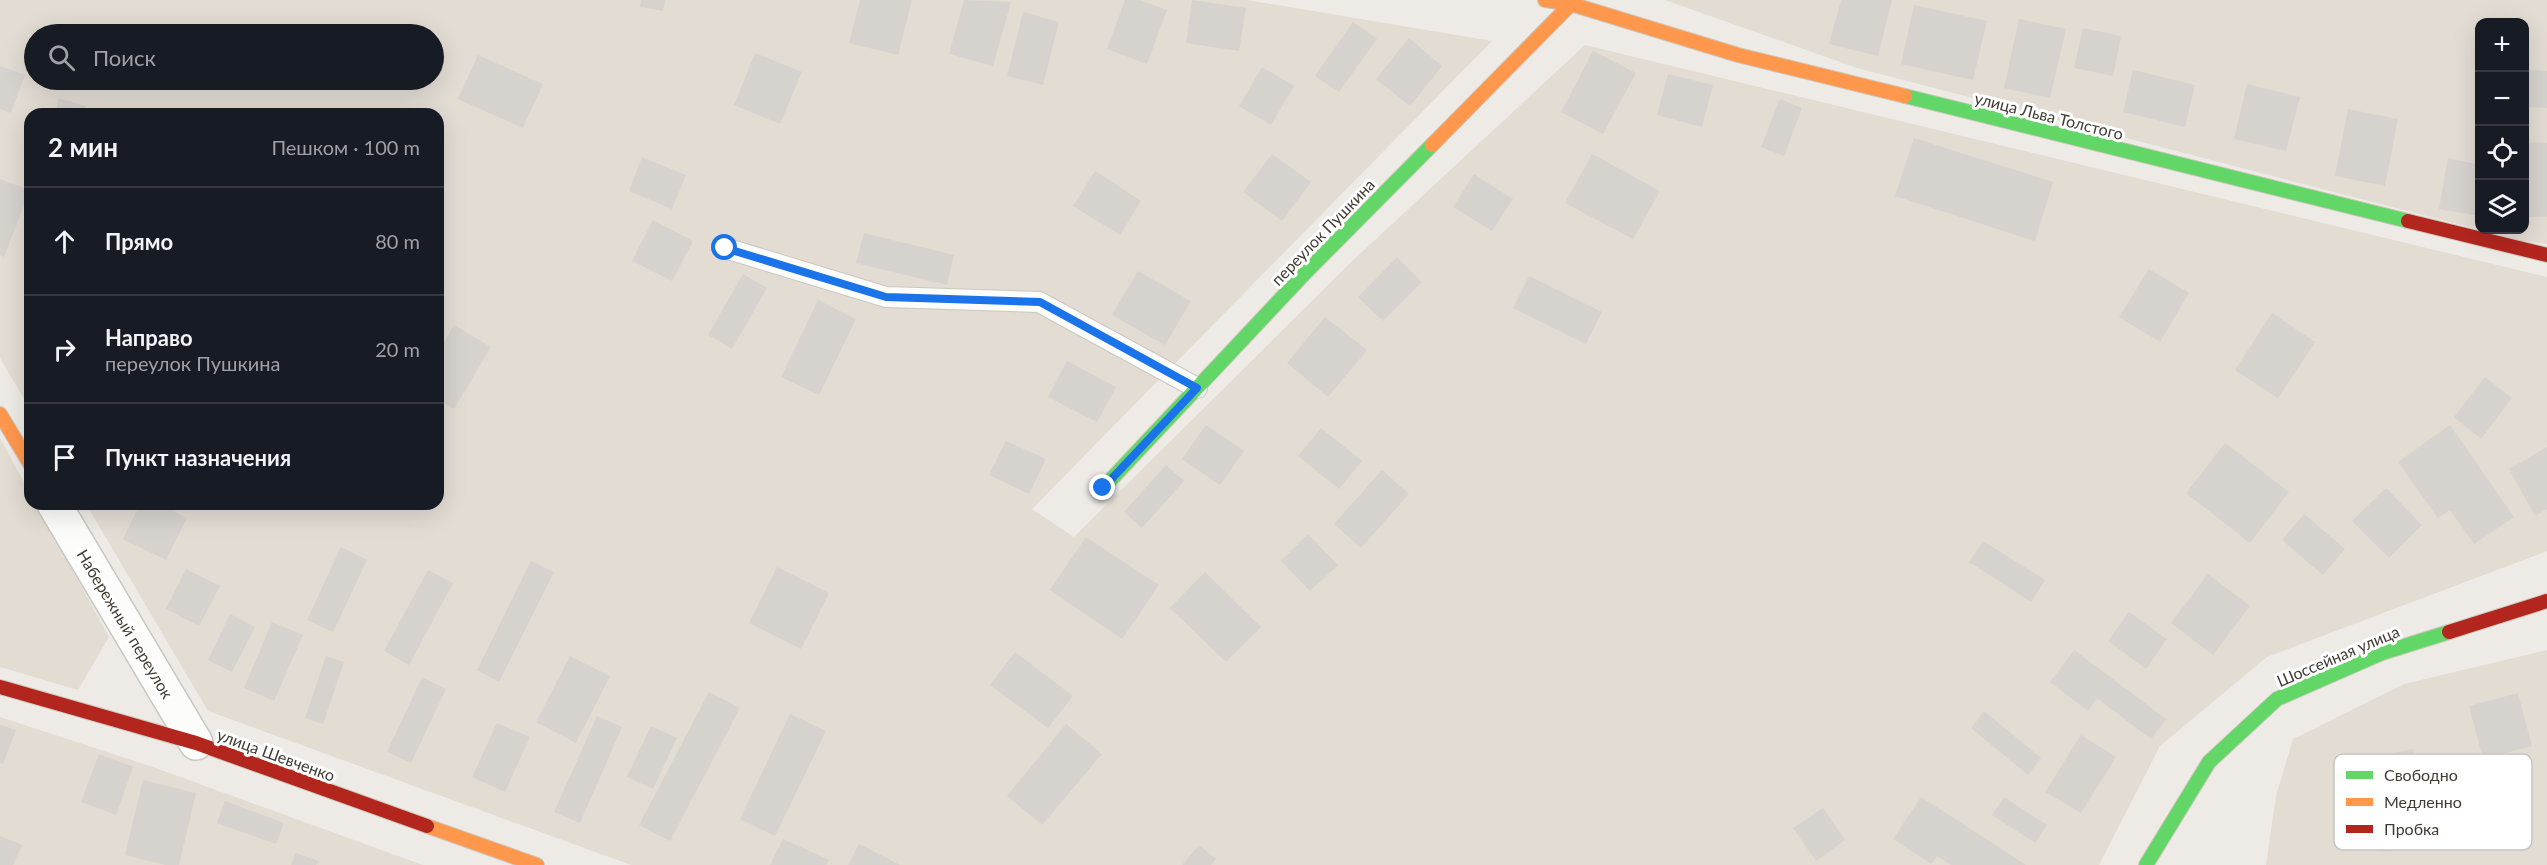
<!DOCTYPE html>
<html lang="ru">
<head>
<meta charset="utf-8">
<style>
	body { margin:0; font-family:Lato,sans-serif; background:#20242c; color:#f1f3f6 }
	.controls { position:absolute; right:18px; top:18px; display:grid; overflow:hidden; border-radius:12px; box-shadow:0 6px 24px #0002 }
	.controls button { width:54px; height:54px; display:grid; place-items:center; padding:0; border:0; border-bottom:2px solid #363941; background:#171b24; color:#f1f3f6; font:30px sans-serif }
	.stop { position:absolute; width:18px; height:18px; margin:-14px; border:4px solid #1a73e8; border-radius:50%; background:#fff }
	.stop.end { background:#1a73e8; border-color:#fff; box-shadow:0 2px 6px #0008 }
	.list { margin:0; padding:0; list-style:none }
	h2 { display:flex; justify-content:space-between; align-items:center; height:78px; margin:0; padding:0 24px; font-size:26px }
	h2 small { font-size:20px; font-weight:400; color:#9ea1a6 }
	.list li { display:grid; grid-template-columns:39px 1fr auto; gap:18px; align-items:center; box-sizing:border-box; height:108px; padding:0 24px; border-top:2px solid #363941 }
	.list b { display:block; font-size:22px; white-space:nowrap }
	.list p { margin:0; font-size:20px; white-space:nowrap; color:#9ea1a6 }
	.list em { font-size:20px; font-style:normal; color:#9ea1a6 }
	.icon { flex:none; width:33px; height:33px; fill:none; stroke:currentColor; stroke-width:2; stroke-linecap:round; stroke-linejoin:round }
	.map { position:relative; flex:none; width:2547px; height:865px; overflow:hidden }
	.search { position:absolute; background:#171b24; box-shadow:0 6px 24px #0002; left:24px; top:24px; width:420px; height:66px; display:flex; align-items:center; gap:15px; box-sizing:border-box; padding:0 21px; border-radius:33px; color:#9ea1a6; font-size:22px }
	.panel { position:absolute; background:#171b24; box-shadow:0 6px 24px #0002; left:24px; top:108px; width:420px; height:402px; border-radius:18px }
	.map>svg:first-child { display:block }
	.residential { fill:#e2dcd3; fill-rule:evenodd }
	.building { fill:#d6d2cd }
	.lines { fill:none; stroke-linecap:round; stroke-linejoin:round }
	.lane-casing { stroke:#cac7c2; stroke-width:22 }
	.street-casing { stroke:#cac7c2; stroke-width:36 }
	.fast-casing { stroke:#cdc8bd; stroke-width:16 }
	.slow-casing { stroke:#cdc8bd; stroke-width:16 }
	.jam-casing { stroke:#cdc8bd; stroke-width:16 }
	.lane { stroke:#fcfcfb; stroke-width:20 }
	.street { stroke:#fcfcfb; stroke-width:33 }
	.fast { stroke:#63d668; stroke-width:14 }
	.slow { stroke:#ff974d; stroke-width:14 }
	.jam { stroke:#b3261e; stroke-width:14 }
	.route { stroke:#1a73e8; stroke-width:8 }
	.labels { text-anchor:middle; stroke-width:6; stroke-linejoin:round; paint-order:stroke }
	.street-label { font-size:16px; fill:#423b33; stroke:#fff }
	.key { fill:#fff; stroke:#c6c4c2; stroke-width:1.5 }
	.key-label { font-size:16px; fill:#423b33 }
</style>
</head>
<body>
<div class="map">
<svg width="2547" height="865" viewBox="0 0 2547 865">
	<rect width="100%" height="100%" fill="#eeebe6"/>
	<path class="residential" d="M0,0H1247L1492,41L1032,509L1074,537L1349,264L1585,45L2547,277V551L2267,657L2160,746L2099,865H631L208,711L86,504H438V114H30V409L0,358ZM34,34H434V80H34Z
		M1665,0H2547V244L2523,241L1857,68ZM2480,22H2524V230H2480Z
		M0,438L30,493V504H36L109,637L78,690L0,667Z
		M2547,650V865H2266L2276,796L2293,739L2404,684Z
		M0,717L153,767L423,865H0Z"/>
	<path class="building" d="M641,0H665L663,11L640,7Z
		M860,0H912L898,55L849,43Z
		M964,0L1011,2L993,66L949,54Z
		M1125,0H1139L1167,10L1147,64L1107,49Z
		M1192,0L1246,8L1239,51L1186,43Z
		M1841,0H1892L1878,56L1829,44Z
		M1914,5L1987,21L1973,80L1901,64Z
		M1023,12L1059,22L1043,85L1007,76Z
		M2019,19L2066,29L2050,98L2004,88Z
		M1353,22L1377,39L1339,92L1315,76Z
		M2083,28L2121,36L2113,76L2074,68Z
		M1409,38L1442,66L1410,106L1376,79Z
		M1593,51L1636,73L1603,134L1561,112Z
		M755,53L802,72L780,124L734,105Z
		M478,55L543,84L523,128L458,99Z
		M0,66L25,75L11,113L0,109Z
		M1262,67L1294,86L1271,125L1239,106Z
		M2524,69L2547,71V108L2524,107Z
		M2133,70L2195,85L2185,127L2123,112Z
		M1668,74L1713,85L1702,127L1657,115Z
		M2247,84L2300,97L2286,151L2234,139Z
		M59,98L86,106L84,114H55Z
		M1780,99L1802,108L1784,156L1761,147Z
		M2348,109L2398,119L2385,186L2335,176Z
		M1914,138L2053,182L2035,241L1895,196Z
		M2524,142L2547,143V217H2524Z
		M1272,154L1311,182L1282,221L1243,192Z
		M1592,154L1660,191L1633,239L1565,203Z
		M642,157L686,175L672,209L629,191Z
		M2448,158L2480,165V216L2439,209Z
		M1095,171L1141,201L1120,235L1073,206Z
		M1474,174L1513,199L1492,231L1453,207Z
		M0,179L30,190L4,257L0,255Z
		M653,220L693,241L672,281L632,261Z
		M864,233L954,255L947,285L856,263Z
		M1397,257L1422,282L1383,321L1358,297Z
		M2149,269L2189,293L2160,342L2119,317Z
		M1138,271L1191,301L1165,345L1112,315Z
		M743,274L767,288L732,349L708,335Z
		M1529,276L1602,312L1586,344L1513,308Z
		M818,300L856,319L819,395L781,377Z
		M2272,313L2315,342L2278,398L2235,370Z
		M1325,317L1367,350L1328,397L1287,363Z
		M454,325L491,347L454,409L438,399V353Z
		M1067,361L1116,387L1097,422L1048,397Z
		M2485,377L2512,398L2481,439L2454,417Z
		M1206,425L1244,451L1220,485L1182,459Z
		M2450,425L2514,517L2474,544L2450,510L2438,518L2398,462Z
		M1321,428L1362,461L1339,489L1298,456Z
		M1006,441L1046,459L1029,494L989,475Z
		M2225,443L2289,492L2250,543L2186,493Z
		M2547,447V509L2535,516L2509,469Z
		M1166,465L1184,481L1142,528L1124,512Z
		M1382,470L1409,494L1361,548L1334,524Z
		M2386,488L2422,525L2389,558L2352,521Z
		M140,504H159L187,518L166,560L123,539Z
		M2304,514L2345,549L2323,575L2282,540Z
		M1308,534L1338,565L1310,591L1281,561Z
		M1086,537L1159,585L1122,639L1050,590Z
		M1983,541L2045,580L2031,602L1969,562Z
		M341,547L367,560L333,632L307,620Z
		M531,561L554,572L499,682L477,670Z
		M777,567L829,593L801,649L749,623Z
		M186,569L220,586L199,626L166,609Z
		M428,570L453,583L409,665L384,651Z
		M1205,572L1261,627L1226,662L1170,608Z
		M2208,574L2250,606L2213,655L2171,623Z
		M2129,612L2167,639L2146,669L2108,641Z
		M230,614L255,627L232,672L208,660Z
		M272,622L303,635L274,701L244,688Z
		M2074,650L2166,719L2151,739L2097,698L2088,711L2050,682Z
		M1015,652L1073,696L1048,728L990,685Z
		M326,656L344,662L323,724L305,718Z
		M570,656L610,676L576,743L536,722Z
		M422,677L446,689L411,763L387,752Z
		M709,692L740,708L670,841L639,825Z
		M2518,693L2532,746L2483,759L2469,706Z
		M1984,711L2041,758L2028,775L1971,728Z
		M790,714L826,731L775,836L740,819Z
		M597,716L622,727L580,823L554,812Z
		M497,723L530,737L505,792L472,777Z
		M1066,724L1102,754L1042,825L1007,796Z
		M0,725L16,730L3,764L0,763Z
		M651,726L677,738L653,789L627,777Z
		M2081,735L2116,757L2081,813L2045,792Z
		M2413,749L2432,841L2380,852L2360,760Z
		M99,754L133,767L116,815L81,802Z
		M143,780L196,793L179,865H166L125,855Z
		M1921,797L2026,865H1951L1937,856L1931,864L1893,839Z
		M2004,797L2047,825L2035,843L1992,815Z
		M225,801L284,823L276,844L217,823Z
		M1823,808L1845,840L1816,861L1793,828Z
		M0,836L22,845L13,865H0Z
		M783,839L829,860L826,865H770Z
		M859,844L900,865H848Z
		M1199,845L1216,859L1211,865H1182Z
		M296,853L318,861L316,865H291Z"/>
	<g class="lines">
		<defs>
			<path id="lane" d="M725,248L886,297L1039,302L1197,388"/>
			<path id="street" d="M54,504L196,743"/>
			<path id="fast" d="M1905,96L2408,221
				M1103,488L1306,272L1432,145
				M2146,865L2209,762L2277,699L2382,653L2449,632"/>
			<path id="slow" d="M1545,0L1571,4L1738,55L1905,96
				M1432,145L1571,4
				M0,414L30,464
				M427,826L537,865"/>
			<path id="jam" d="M2408,221L2547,255
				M2449,632L2547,601
				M0,687L196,743L427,826"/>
		</defs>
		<use href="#lane" class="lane-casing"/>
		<use href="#street" class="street-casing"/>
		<use href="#fast" class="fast-casing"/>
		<use href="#slow" class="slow-casing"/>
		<use href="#jam" class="jam-casing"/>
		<use href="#lane" class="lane"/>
		<use href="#street" class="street"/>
		<use href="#fast" class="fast"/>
		<use href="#slow" class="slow"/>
		<use href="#jam" class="jam"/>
	</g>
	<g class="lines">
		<path class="route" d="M725,248L886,297L1040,302L1197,388L1103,488"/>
	</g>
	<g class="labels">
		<g class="street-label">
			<text transform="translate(2049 116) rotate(14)" y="6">улица Льва Толстого</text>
			<text transform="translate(1323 232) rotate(-46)" y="6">переулок Пушкина</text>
			<text transform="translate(125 624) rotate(59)" y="6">Набережный переулок</text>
			<text transform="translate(2338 656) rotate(-23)" y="6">Шоссейная улица</text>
			<text transform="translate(276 755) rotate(20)" y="6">улица Шевченко</text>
		</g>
	</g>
	<rect x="2334" y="754" width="198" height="96" rx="9" class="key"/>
	<rect x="2346" y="771" width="27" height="8" fill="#63d668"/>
	<rect x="2346" y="798" width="27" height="8" fill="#ff974d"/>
	<rect x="2346" y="825" width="27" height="8" fill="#b3261e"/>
	<g class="key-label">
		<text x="2384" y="781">Свободно</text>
		<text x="2384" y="808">Медленно</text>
		<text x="2384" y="835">Пробка</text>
	</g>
</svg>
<div class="controls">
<button>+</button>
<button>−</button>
<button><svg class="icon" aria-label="locate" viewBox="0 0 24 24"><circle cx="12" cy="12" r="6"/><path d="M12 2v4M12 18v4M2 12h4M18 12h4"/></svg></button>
<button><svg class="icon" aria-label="layers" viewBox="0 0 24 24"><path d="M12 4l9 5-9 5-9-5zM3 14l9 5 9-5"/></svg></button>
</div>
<div class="stop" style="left:725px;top:248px"></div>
<div class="stop end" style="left:1103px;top:488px"></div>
<div class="search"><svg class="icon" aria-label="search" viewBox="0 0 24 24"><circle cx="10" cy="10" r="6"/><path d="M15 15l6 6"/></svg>Поиск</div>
<section class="panel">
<h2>2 мин<small>Пешком · 100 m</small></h2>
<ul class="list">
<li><svg class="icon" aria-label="ahead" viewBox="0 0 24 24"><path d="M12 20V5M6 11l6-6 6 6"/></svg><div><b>Прямо</b></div><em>80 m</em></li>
<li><svg class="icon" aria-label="right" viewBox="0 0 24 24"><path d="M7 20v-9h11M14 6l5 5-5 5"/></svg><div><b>Направо</b><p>переулок Пушкина</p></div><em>20 m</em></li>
<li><svg class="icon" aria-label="arrive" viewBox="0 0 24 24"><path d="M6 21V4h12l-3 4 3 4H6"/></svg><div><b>Пункт назначения</b></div></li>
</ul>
</section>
</div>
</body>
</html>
